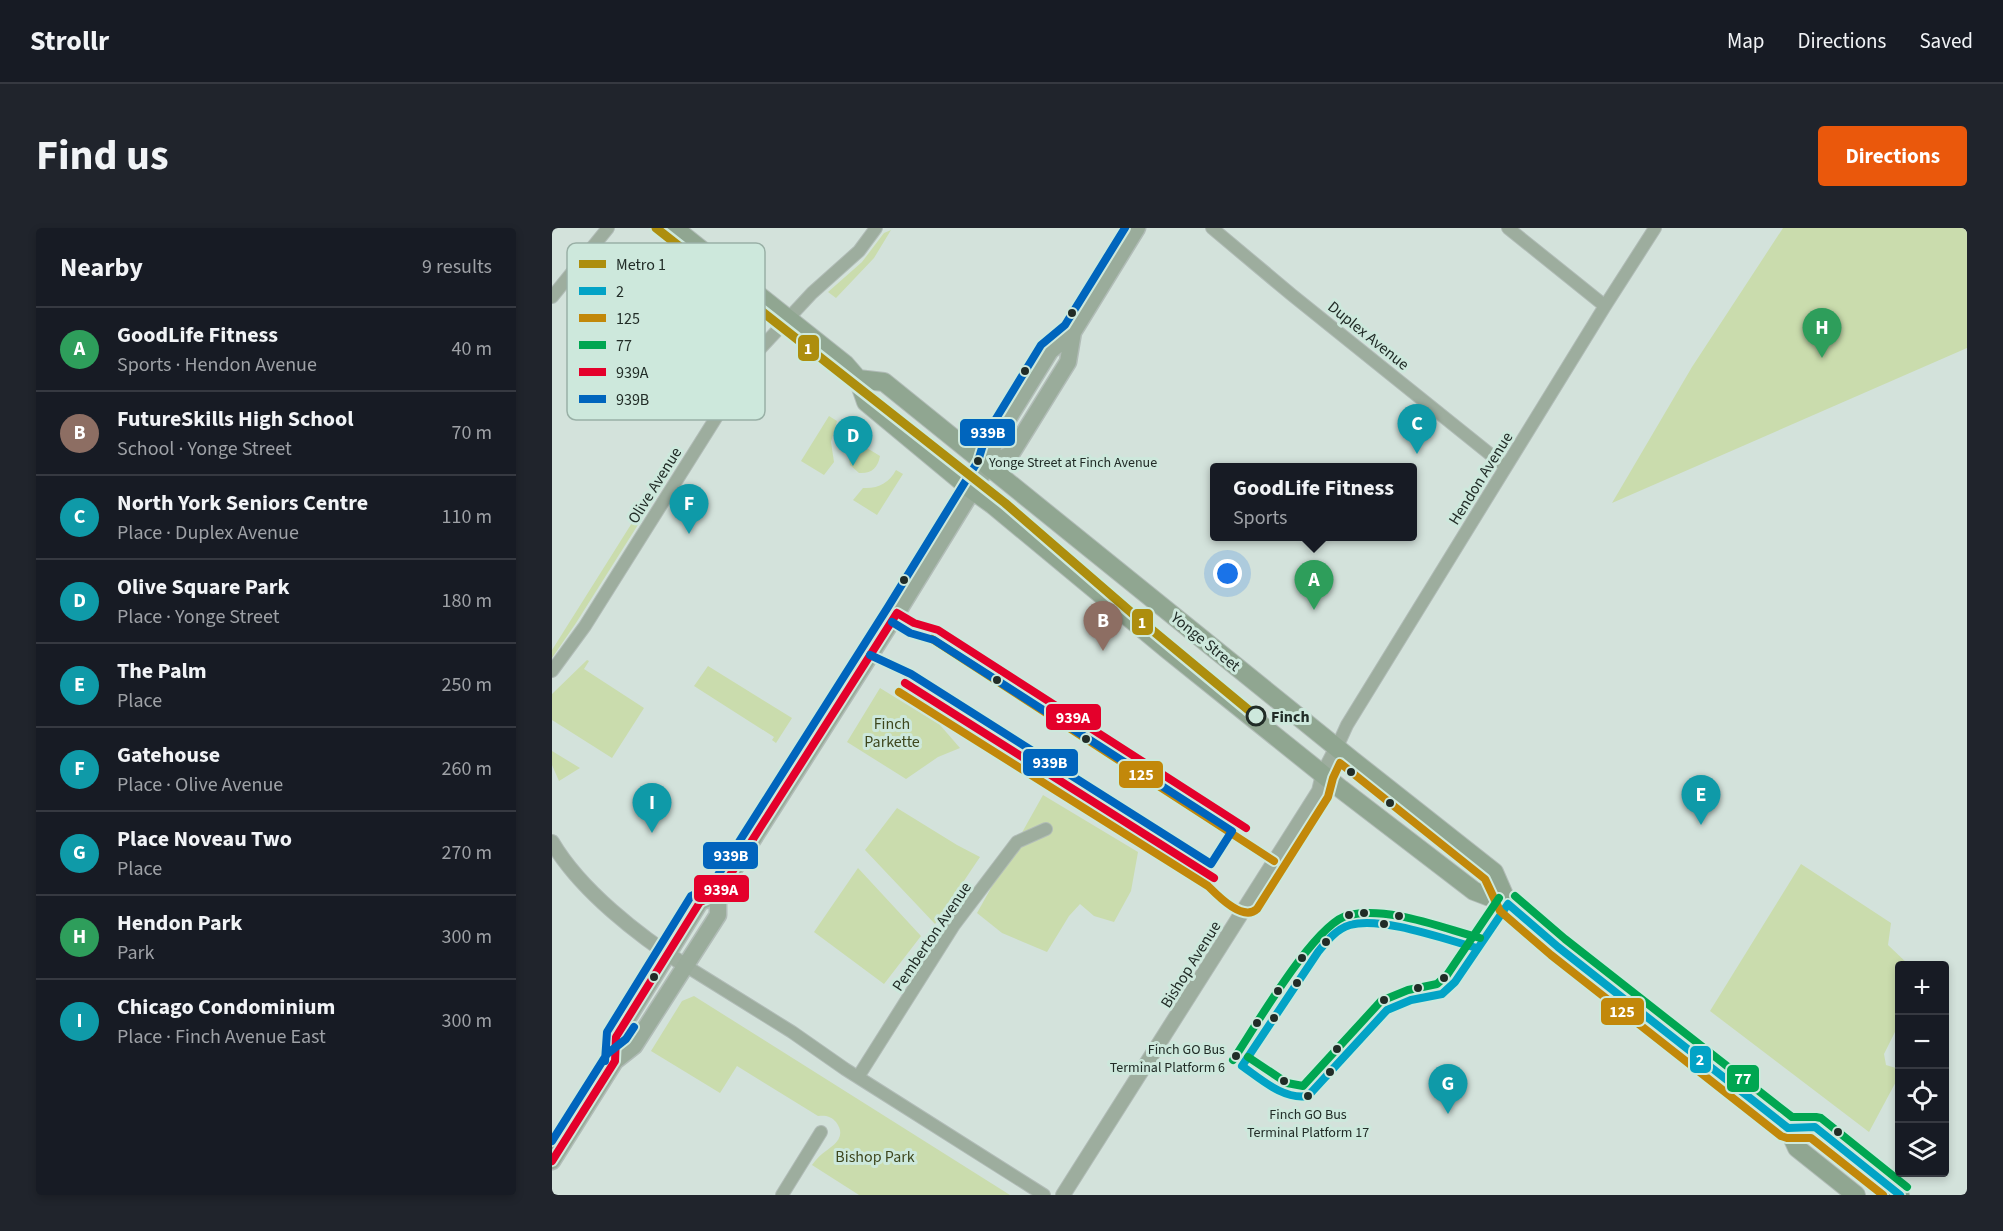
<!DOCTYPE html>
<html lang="en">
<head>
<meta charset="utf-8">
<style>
	body { margin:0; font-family:"Source Sans 3",sans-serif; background:#20242c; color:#f1f3f6 }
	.controls { position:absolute; right:18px; bottom:18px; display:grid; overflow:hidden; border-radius:6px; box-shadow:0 3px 9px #0003 }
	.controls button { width:54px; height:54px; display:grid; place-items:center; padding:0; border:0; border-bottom:2px solid #363941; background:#171b24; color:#f1f3f6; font:30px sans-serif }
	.you { position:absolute; left:676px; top:346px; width:21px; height:21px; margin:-15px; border:4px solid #fff; border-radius:50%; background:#1a73e8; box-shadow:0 0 0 9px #1a73e833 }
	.badge { display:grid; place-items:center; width:39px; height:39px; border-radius:50%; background:#ea580c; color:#fff; font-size:20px; font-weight:700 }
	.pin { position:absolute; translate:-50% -50px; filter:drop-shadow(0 2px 3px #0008) }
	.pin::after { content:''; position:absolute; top:32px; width:21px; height:18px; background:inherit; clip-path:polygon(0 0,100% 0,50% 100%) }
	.popup { position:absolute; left:658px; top:235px; width:207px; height:78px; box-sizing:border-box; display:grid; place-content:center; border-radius:6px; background:#171b24; filter:drop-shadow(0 2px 4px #0005); font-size:20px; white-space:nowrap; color:#9ea1a6 }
	.popup b { font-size:22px; color:#f1f3f6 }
	.popup::after { content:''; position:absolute; left:50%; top:100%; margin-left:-12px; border:12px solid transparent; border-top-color:#171b24 }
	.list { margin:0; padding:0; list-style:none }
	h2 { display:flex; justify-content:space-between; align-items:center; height:78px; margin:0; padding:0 24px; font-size:26px }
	h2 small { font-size:20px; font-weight:400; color:#9ea1a6 }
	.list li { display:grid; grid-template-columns:39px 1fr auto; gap:18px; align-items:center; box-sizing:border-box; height:84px; padding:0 24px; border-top:2px solid #363941 }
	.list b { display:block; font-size:22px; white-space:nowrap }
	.list p { margin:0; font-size:20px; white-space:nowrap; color:#9ea1a6 }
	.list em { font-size:20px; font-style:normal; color:#9ea1a6 }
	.icon { flex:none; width:33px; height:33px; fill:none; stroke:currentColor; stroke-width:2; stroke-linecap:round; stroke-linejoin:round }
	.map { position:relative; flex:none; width:1415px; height:967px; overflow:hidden; border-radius:6px }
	header { display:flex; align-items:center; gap:36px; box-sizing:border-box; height:84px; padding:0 30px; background:#171b24; border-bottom:2px solid #363941 }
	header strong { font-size:28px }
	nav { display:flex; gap:33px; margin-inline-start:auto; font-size:21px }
	.intro { display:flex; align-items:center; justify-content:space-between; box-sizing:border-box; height:144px; padding:0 36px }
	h1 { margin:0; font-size:42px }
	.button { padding:15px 27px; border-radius:6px; background:#ea580c; color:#fff; font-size:21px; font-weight:700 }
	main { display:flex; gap:36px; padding:0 36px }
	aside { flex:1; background:#171b24; border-radius:6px; box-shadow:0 3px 9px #0003 }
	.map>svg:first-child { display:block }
	.green { fill:#cadcad }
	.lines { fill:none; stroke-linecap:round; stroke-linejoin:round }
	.minor-casing { stroke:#b1bcb7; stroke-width:14 }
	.tertiary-casing { stroke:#b1bcb7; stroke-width:16 }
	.secondary-casing { stroke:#b1bcb7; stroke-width:19 }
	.primary-casing { stroke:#b1bcb7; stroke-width:20 }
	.minor { stroke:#9dad9e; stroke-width:12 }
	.tertiary { stroke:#9dad9e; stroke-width:14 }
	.secondary { stroke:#9aac9b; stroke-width:16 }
	.primary { stroke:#90a691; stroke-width:18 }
	.bus-1-casing { stroke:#cde8dc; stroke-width:12 }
	.bus-2-casing { stroke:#cde8dc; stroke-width:12 }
	.bus-3-casing { stroke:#cde8dc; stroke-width:12 }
	.bus-4-casing { stroke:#cde8dc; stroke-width:12 }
	.bus-5-casing { stroke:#cde8dc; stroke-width:12 }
	.bus-1 { stroke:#02a3c6; stroke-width:8 }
	.bus-2 { stroke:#c2880a; stroke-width:8 }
	.bus-3 { stroke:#00a651; stroke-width:8 }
	.bus-4 { stroke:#e4002b; stroke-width:8 }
	.bus-5 { stroke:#0065bd; stroke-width:8 }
	.metro-1-casing { stroke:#cde8dc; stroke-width:14 }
	.metro-1 { stroke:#ad8e0e; stroke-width:9 }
	.bus-dot { fill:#212c27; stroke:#cde8dc; stroke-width:2 }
	.stop-dot { fill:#cde8dc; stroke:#212c27; stroke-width:3 }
	.labels { text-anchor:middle; stroke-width:6; stroke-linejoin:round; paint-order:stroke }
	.bus-label { font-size:14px; fill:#212c27; stroke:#cde8dc; text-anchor:start }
	.street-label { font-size:16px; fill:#212c27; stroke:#cde8dc }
	.stop-label { font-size:16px; font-weight:bold; fill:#212c27; stroke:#cde8dc; text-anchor:start }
	.park-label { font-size:16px; fill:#3d461d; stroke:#cde8dc }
	.key { fill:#cde8dc; stroke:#99b0a6; stroke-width:1.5 }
	.key-label { font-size:16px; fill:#212c27 }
	.line-badge { stroke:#cde8dc; stroke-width:2 }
	.badge-label { font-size:16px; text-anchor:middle; font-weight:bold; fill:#fff }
</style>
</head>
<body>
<header>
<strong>Strollr</strong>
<nav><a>Map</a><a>Directions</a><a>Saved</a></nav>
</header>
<div class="intro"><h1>Find us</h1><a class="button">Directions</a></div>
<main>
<aside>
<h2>Nearby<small>9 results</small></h2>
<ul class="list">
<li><span class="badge" style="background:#2e9e5b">A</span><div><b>GoodLife Fitness</b><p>Sports · Hendon Avenue</p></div><em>40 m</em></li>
<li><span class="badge" style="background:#8d6e63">B</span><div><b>FutureSkills High School</b><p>School · Yonge Street</p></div><em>70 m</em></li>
<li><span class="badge" style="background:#0f9aa8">C</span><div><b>North York Seniors Centre</b><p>Place · Duplex Avenue</p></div><em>110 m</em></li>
<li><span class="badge" style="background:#0f9aa8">D</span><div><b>Olive Square Park</b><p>Place · Yonge Street</p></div><em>180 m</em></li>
<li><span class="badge" style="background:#0f9aa8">E</span><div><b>The Palm</b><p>Place</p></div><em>250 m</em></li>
<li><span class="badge" style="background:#0f9aa8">F</span><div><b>Gatehouse</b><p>Place · Olive Avenue</p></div><em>260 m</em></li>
<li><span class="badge" style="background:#0f9aa8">G</span><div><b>Place Noveau Two</b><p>Place</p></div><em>270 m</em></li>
<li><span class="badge" style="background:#2e9e5b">H</span><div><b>Hendon Park</b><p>Park</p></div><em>300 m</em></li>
<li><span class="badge" style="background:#0f9aa8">I</span><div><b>Chicago Condominium</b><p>Place · Finch Avenue East</p></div><em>300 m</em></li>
</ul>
</aside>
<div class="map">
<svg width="1415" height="967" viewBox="0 0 1415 967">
	<rect width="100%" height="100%" fill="#d3e2db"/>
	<path class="green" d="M1231,0H1415V120L1060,275L1140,139Z
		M339,2L322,30L284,70L276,64L310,34L332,5Z
		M277,188L285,193L279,214L282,234L272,247L249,233Z
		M305,214L328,228C326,240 319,246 307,245L298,237L296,225Z
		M344,242L351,246L325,287L301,272L311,260C326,261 337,255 344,242Z
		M95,271L96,278L94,284L24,395L0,430V422Z
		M35,432L37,433L32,441L92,480L60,530L0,492V466Z
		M156,438L240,490L224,515L220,512L222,509L142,458Z
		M328,460L388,497L408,520L386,529L354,551L295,514Z
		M0,523L28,540L7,553L0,537Z
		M491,567L586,624L579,663L562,694L542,688L528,676L517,688L495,724L450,705L425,685Z
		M345,580L405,617L428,629L383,696L313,622Z
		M1249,636L1339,695L1336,717L1357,737L1348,738L1347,796L1332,826L1334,837L1347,841V848L1317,904L1158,783Z
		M306,640L369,708L332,756L262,704Z
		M142,768L458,967H307L260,937C263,933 266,929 270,926C280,918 296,910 284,894C279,888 273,887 266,888L185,838L168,865L99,823L130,773Z"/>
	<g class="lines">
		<defs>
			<path id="minor" d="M660,0L740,67L954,239
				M956,0L1053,78
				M0,69L56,0
				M0,443L33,398L206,123L260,65L307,23L324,0
				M785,519L795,497L1053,78L1103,0
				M134,738L240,804L293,841L492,967
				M306,849L402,697L465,614L494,601
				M230,967L269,904"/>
			<path id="tertiary" d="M0,614C28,662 87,708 134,738
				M511,967L767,563L771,546L785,519"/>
			<path id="secondary" d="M436,237L459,226L516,134L521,104
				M63,833L64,809L148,674L166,666L345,385L436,237L443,212L498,123L521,104L585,0
				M0,933L63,833L82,818L166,687V666"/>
			<path id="primary" d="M122,0L293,136L306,151L314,174L420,262L441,277L616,422L789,561L922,663L956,676L1006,719L1063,762L1236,900L1245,920L1304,967
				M306,151L332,154L800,532L942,644L956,676
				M1236,900L1263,899L1348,967"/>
		</defs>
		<use href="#minor" class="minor-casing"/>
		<use href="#tertiary" class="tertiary-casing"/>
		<use href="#secondary" class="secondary-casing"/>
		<use href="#primary" class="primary-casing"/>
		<use href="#minor" class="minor"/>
		<use href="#tertiary" class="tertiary"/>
		<use href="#secondary" class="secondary"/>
		<use href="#primary" class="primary"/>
		<defs>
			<path id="bus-1" d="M956,676L1006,719L1236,900L1263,899L1348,967
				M690,838C709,851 731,872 756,868L835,782L859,772L890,766L903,754L956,676
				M690,838L766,724C774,714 784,701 798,697C829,688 892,711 925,720"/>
			<path id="bus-2" d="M380,411L722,633
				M347,464L656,658C666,668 691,694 705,681L776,569L781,550L788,535L933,651L948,683L999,727L1229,908L1235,910H1259L1331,967"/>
			<path id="bus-3" d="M963,668L1013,711L1240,889H1264L1269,890L1355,959
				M696,829L735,855L751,858L829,773L856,762L885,756L895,747L947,670
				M681,832C702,801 763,694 797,687C836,678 890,700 928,710"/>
			<path id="bus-4" d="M345,385L362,395L386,402L694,600
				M353,455L662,650
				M0,933L63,833L64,809L148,674L166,666L345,385"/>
			<path id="bus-5" d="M318,427L359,446L659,636L680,603L382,412L358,405L340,394
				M53,833L55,804L139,668L159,658L336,379L426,233L434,207L489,117L513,97L573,0
				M0,913L55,826L74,811L82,799"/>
		</defs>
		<use href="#bus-1" class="bus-1-casing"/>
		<use href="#bus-2" class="bus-2-casing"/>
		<use href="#bus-3" class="bus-3-casing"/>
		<use href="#bus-4" class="bus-4-casing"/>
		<use href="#bus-5" class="bus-5-casing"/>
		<use href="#bus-1" class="bus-1"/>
		<use href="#bus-2" class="bus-2"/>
		<use href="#bus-3" class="bus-3"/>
		<use href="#bus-4" class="bus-4"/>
		<use href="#bus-5" class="bus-5"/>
		<defs>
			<path id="metro-1" d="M104,0L453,275L588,392L705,489"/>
		</defs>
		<use href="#metro-1" class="metro-1-casing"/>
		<use href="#metro-1" class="metro-1"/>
	</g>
	<g class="bus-dot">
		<circle cx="520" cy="85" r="5"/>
		<circle cx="473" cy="143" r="5"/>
		<circle cx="426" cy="233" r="5"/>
		<circle cx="352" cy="352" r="5"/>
		<circle cx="445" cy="452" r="5"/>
		<circle cx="534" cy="511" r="5"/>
		<circle cx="799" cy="544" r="5"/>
		<circle cx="838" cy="575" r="5"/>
		<circle cx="812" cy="685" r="5"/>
		<circle cx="797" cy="687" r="5"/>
		<circle cx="847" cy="688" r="5"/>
		<circle cx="832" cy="696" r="5"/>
		<circle cx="774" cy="714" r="5"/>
		<circle cx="750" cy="730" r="5"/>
		<circle cx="102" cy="749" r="5"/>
		<circle cx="892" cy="750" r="5"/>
		<circle cx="745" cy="755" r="5"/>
		<circle cx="866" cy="760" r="5"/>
		<circle cx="726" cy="763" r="5"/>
		<circle cx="832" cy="772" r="5"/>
		<circle cx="722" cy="790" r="5"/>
		<circle cx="705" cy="795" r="5"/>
		<circle cx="785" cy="821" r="5"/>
		<circle cx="684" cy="828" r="5"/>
		<circle cx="778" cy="844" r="5"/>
		<circle cx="732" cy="853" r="5"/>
		<circle cx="756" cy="868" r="5"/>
		<circle cx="1286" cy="904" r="5"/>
	</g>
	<circle class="stop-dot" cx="704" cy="488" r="9"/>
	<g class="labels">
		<g class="bus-label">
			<text x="437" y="239">Yonge Street at Finch Avenue</text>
			<text x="673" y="826" text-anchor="end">Finch GO Bus<tspan x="673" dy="18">Terminal Platform 6</tspan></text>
			<text x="756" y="891" text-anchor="middle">Finch GO Bus<tspan x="756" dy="18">Terminal Platform 17</tspan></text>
		</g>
		<g class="street-label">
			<text transform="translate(817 107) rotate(39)" y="6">Duplex Avenue</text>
			<text transform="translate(928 250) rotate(-58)" y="6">Hendon Avenue</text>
			<text transform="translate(102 257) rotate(-58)" y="6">Olive Avenue</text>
			<text transform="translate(654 413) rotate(39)" y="6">Yonge Street</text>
			<text transform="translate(379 708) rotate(-56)" y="6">Pemberton Avenue</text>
			<text transform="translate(638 736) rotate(-58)" y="6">Bishop Avenue</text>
		</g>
		<g class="stop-label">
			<text x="719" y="494">Finch</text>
		</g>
		<g class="park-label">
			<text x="340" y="501">Finch<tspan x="340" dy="18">Parkette</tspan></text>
			<text x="323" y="934">Bishop Park</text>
		</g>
	</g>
	<rect x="15" y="15" width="198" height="177" rx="9" class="key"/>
	<rect x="27" y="32" width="27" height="8" fill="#ad8e0e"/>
	<rect x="27" y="59" width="27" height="8" fill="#02a3c6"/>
	<rect x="27" y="86" width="27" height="8" fill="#c2880a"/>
	<rect x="27" y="113" width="27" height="8" fill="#00a651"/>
	<rect x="27" y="140" width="27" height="8" fill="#e4002b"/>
	<rect x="27" y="167" width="27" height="8" fill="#0065bd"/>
	<g class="key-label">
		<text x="64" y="42">Metro 1</text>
		<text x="64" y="69">2</text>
		<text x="64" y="96">125</text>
		<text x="64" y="123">77</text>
		<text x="64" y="150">939A</text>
		<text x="64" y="177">939B</text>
	</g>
	<g class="line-badge">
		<rect x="245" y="106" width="23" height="28" rx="6" fill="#ad8e0e"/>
		<rect x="407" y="190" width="57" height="29" rx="6" fill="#0065bd"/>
		<rect x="579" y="380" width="23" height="28" rx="6" fill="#ad8e0e"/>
		<rect x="493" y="475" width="57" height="28" rx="6" fill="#e4002b"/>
		<rect x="470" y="520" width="57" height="29" rx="6" fill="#0065bd"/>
		<rect x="566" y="532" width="46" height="29" rx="6" fill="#c2880a"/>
		<rect x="150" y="613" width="57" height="29" rx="6" fill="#0065bd"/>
		<rect x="141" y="646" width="57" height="29" rx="6" fill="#e4002b"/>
		<rect x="1048" y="769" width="45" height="29" rx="6" fill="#c2880a"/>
		<rect x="1137" y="817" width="23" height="29" rx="6" fill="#02a3c6"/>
		<rect x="1174" y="836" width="34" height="29" rx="6" fill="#00a651"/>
	</g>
	<g class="badge-label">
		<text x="256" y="126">1</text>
		<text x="436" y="210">939B</text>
		<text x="590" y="400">1</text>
		<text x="521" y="495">939A</text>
		<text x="498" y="540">939B</text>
		<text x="589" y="552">125</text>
		<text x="179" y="633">939B</text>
		<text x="169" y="667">939A</text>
		<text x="1070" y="789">125</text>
		<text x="1148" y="837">2</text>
		<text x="1191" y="856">77</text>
	</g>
</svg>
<div class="controls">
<button>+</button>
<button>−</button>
<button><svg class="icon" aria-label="locate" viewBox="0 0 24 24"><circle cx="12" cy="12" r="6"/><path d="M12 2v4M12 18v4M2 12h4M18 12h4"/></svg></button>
<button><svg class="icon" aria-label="layers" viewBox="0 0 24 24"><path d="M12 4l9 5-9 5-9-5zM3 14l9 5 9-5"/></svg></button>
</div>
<div class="you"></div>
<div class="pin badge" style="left:762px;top:382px;background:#2e9e5b">A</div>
<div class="popup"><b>GoodLife Fitness</b>Sports</div>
<div class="pin badge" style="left:551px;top:423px;background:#8d6e63">B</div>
<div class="pin badge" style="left:865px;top:226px;background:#0f9aa8">C</div>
<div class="pin badge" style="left:301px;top:238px;background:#0f9aa8">D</div>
<div class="pin badge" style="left:1149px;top:597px;background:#0f9aa8">E</div>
<div class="pin badge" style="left:137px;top:306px;background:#0f9aa8">F</div>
<div class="pin badge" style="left:896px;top:886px;background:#0f9aa8">G</div>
<div class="pin badge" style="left:1270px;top:130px;background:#2e9e5b">H</div>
<div class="pin badge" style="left:100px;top:605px;background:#0f9aa8">I</div>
</div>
</main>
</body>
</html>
